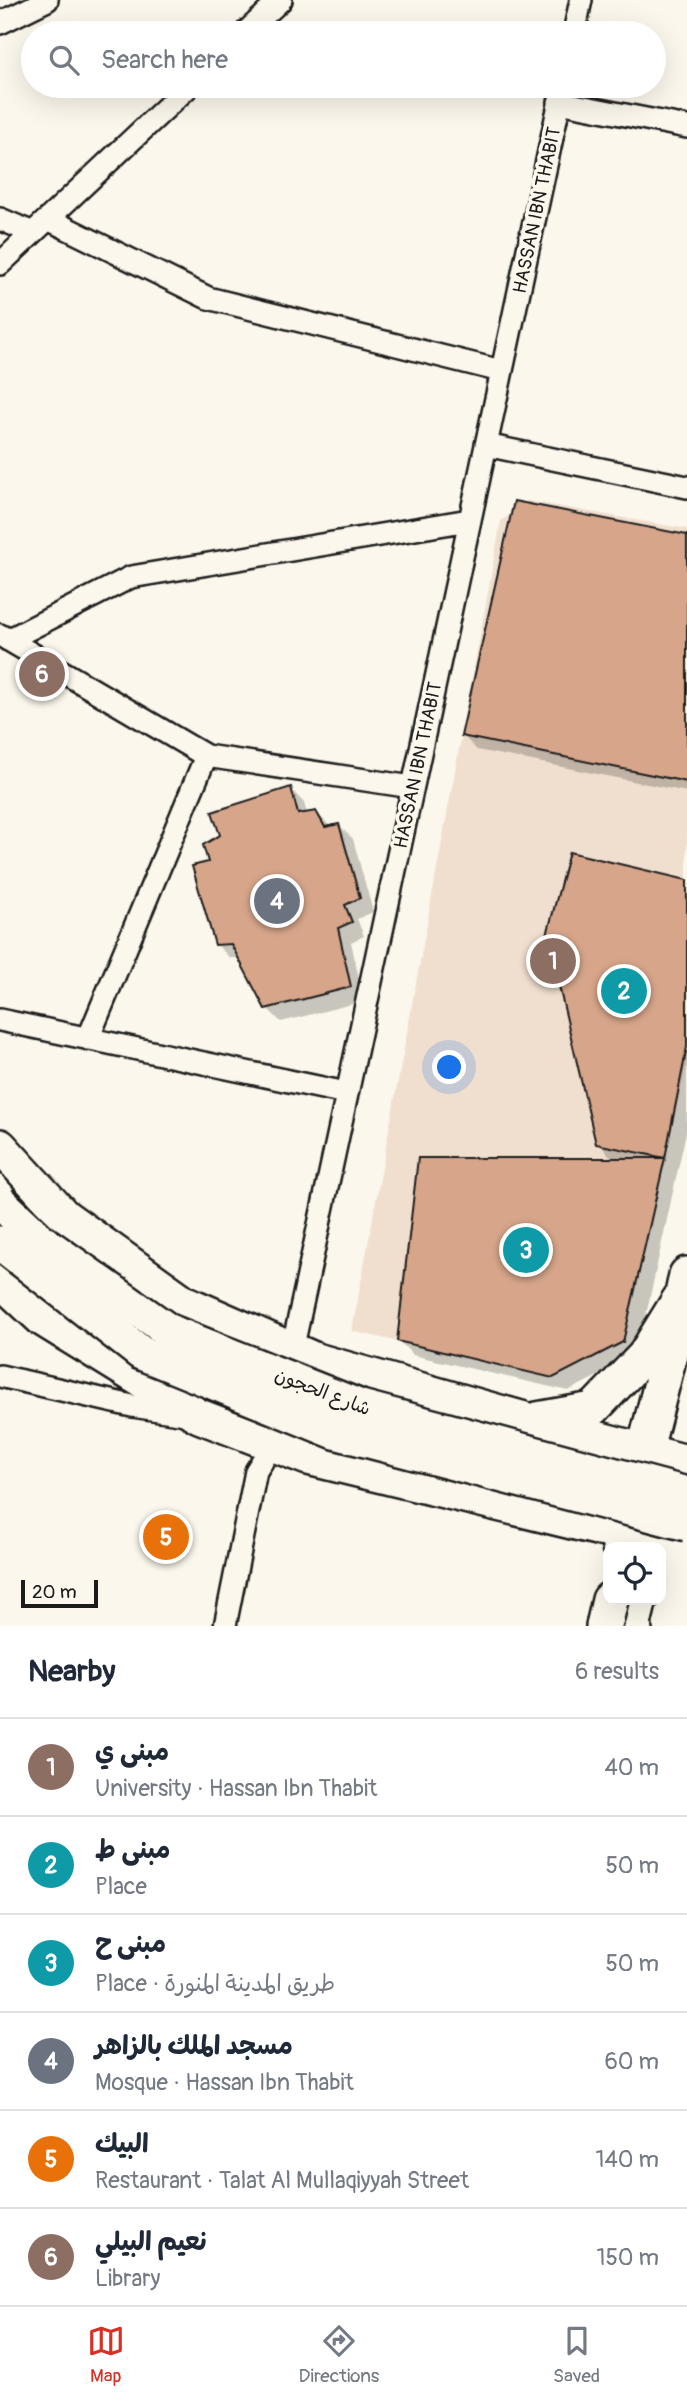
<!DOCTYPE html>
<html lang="en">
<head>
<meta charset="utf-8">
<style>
	body { margin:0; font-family:Pangolin,"Playpen Sans Arabic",sans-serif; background:#f2f2f3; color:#1f2937 }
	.controls { position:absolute; right:21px; bottom:21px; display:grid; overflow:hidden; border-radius:14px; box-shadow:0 7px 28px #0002 }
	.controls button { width:63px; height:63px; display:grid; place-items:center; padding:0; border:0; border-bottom:2px solid #e0e1e3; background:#fff; color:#1f2937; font:35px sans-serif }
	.scale { position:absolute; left:21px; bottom:18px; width:77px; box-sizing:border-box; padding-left:7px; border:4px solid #1c1c1c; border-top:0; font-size:19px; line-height:24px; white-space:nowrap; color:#1c1c1c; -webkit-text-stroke:5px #fbf7ec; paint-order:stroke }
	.you { position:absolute; left:450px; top:1068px; width:24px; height:24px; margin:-18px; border:5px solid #fff; border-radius:50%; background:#1a73e8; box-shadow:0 0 0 10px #1a73e833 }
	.badge { display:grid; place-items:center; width:46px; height:46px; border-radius:50%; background:#d93025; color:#fff; font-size:23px; font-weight:700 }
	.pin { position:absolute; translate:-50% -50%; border:4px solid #fff; box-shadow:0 2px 7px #0006 }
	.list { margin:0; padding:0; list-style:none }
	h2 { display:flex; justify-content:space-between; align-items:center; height:91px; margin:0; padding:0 28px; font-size:30px }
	h2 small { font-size:23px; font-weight:400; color:#747a83 }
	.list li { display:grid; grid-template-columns:46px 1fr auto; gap:21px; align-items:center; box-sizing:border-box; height:98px; padding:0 28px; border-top:2px solid #e0e1e3 }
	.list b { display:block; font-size:26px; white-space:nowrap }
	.list p { margin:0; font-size:23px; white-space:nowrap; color:#747a83 }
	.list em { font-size:23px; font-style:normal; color:#747a83 }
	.icon { flex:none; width:38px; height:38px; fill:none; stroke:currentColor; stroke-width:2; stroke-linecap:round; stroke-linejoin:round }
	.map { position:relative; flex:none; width:687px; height:1626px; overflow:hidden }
	.search { position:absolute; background:#fff; box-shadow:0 7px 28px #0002; left:21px; right:21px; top:21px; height:77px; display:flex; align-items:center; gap:18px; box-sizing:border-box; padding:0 24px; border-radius:38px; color:#747a83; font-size:26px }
	.sheet { height:679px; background:#fff }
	nav { display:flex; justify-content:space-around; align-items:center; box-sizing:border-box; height:98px; border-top:2px solid #e0e1e3; background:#fff; font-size:19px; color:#747a83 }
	nav a { display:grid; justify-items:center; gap:4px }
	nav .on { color:#d93025 }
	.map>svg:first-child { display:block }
	.built { fill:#f0dfcf }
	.shadow { fill:#0003 }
	.building { fill:#d7a68a; stroke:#1c1c1c; stroke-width:2 }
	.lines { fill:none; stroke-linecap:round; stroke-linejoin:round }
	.minor-casing { stroke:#1c1c1c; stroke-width:26 }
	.primary-casing { stroke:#1c1c1c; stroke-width:38 }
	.trunk-casing { stroke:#1c1c1c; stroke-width:40 }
	.minor { stroke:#fbf7ec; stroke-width:21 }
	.primary { stroke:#fbf7ec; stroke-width:33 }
	.trunk { stroke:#fbf7ec; stroke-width:35 }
	.primary-bridge-casing { stroke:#1c1c1c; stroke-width:38; stroke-linecap:butt }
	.primary-bridge { stroke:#fbf7ec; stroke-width:33 }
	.labels { text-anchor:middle; stroke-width:7; stroke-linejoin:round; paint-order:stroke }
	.street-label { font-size:19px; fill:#1c1c1c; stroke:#fbf7ec }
</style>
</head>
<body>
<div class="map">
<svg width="687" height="1626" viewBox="0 0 687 1626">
	<rect width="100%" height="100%" fill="#fbf7ec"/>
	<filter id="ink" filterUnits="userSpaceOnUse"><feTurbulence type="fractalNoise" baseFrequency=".0143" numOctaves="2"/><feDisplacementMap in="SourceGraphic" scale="14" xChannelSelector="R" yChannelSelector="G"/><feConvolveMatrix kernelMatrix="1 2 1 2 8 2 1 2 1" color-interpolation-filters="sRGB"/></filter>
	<g filter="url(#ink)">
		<path class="built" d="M528,501L687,529V1063L623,1342L553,1378L352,1331L501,521Z"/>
		<path class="shadow" d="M687,537V792L477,750L463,736Z
			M291,789L304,803L307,814L316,812L331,827L339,825L353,839L373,912L357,919L364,936L351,942L364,1001L281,1022L267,1008L240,958H230L216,944L210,863L222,835Z
			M687,882V1128L637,1356L568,1391L413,1355L399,1341L614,1160L598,1143Z"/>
		<path class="building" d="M514,501L687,535V782L461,736Z
			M291,787L298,814L316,811L325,827L339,824L360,898L345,905L352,922L338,928L351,987L265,1009L231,944L215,945L192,866L208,862L203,845L220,835L212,812Z
			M569,852L687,880V1047L665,1158L596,1144L547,935Z
			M418,1158H665L623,1342L553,1378L397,1341Z"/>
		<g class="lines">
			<defs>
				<path id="minor" d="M0,23L47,0
					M245,33L281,0
					M574,33L581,0
					M559,102L687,127
					M0,219L33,233
					M48,219L208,298L501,371
					M0,264L189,86
					M486,445L687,487
					M0,635L206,756
					M8,640L131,577L469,520
					M0,1020L346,1093
					M88,1039L206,756L412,787
					M290,1360L563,86
					M0,1376L132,1406L186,1414
					M225,1626L256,1471L273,1444L282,1399"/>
				<path id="primary" d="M0,1146L64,1216L184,1302L316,1360L528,1420L687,1462
					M0,1280L42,1319L199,1416L308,1458L687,1550
					M537,1419L593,1409L644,1356L678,1301"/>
				<path id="trunk" d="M620,1547L676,1328L687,1275
					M604,1626L610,1600
					M671,1626L687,1560"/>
			</defs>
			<use href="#minor" class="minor-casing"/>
			<use href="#primary" class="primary-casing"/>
			<use href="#trunk" class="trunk-casing"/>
			<use href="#minor" class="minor"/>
			<use href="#primary" class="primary"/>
			<use href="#trunk" class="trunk"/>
			<defs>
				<path id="primary-bridge" d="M0,1202L40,1240L169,1331L361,1407L687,1494
					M0,1243L141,1353L335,1432L687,1524"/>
			</defs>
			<use href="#primary-bridge" class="primary-bridge-casing"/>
			<use href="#primary-bridge" class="primary-bridge"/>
		</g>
	</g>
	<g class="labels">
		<g class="street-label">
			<text transform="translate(536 210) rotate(-78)" y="7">HASSAN IBN THABIT</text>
			<text transform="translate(417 765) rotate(-78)" y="7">HASSAN IBN THABIT</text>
			<text transform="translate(323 1391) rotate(21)" y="7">شارع الحجون</text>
		</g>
	</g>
</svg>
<div class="controls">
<button><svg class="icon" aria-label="locate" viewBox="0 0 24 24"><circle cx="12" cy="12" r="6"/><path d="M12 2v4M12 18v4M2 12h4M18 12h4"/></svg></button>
</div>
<div class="scale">20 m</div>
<div class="you"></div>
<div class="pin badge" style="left:553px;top:961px;background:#8d6e63">1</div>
<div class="pin badge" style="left:624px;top:991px;background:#0f9aa8">2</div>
<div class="pin badge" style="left:526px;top:1250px;background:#0f9aa8">3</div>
<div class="pin badge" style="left:277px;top:901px;background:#6b7280">4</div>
<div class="pin badge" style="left:166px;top:1537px;background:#e8710a">5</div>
<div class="pin badge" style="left:42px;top:674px;background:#8d6e63">6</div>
<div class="search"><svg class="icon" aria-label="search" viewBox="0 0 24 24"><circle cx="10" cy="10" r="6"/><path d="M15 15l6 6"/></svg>Search here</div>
</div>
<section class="sheet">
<h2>Nearby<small>6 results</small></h2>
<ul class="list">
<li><span class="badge" style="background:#8d6e63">1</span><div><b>مبنى ي</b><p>University · Hassan Ibn Thabit</p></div><em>40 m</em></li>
<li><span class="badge" style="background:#0f9aa8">2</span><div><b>مبنى ط</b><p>Place</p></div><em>50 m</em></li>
<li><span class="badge" style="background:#0f9aa8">3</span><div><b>مبنى ح</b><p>Place · طريق المدينة المنورة</p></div><em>50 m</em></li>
<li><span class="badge" style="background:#6b7280">4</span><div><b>مسجد الملك بالزاهر</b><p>Mosque · Hassan Ibn Thabit</p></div><em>60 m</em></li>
<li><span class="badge" style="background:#e8710a">5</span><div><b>البيك</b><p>Restaurant · Talat Al Mullaqiyyah Street</p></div><em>140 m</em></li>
<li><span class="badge" style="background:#8d6e63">6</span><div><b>نعيم البيلي</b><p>Library</p></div><em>150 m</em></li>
</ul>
</section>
<nav>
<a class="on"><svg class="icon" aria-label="map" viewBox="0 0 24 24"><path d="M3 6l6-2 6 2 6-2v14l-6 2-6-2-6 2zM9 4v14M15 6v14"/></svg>Map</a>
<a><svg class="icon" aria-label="directions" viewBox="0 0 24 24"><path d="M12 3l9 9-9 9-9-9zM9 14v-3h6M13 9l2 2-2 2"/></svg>Directions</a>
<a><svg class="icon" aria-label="saved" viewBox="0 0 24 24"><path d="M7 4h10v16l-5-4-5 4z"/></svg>Saved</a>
</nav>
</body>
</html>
